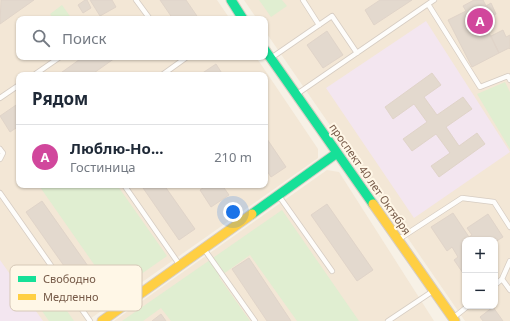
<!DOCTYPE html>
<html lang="ru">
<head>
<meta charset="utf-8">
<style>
	body { margin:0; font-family:"Noto Sans",sans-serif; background:#f6f6f7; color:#1f2937 }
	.controls { position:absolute; right:12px; bottom:12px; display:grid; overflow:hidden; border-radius:8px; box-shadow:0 1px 3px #0004 }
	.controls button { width:36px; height:36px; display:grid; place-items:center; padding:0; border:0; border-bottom:1px solid #e0e1e3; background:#fff; color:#1f2937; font:20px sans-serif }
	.you { position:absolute; left:233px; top:212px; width:14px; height:14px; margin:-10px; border:3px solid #fff; border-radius:50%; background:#1a73e8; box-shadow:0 0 0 6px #1a73e833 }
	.badge { display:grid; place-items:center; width:26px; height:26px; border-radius:50%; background:#0b8043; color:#fff; font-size:13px; font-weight:700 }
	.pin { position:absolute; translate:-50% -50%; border:2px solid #fff; box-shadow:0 1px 4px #0006 }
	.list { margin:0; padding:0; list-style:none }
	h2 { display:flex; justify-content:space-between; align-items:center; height:52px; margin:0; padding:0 16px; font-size:17px }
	h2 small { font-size:13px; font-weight:400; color:#747a83 }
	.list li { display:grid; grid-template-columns:26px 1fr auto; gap:12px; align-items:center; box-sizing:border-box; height:64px; padding:0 16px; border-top:1px solid #e0e1e3 }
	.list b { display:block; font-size:15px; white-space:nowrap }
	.list p { margin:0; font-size:13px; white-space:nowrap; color:#747a83 }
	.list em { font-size:13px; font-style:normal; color:#747a83 }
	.icon { flex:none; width:22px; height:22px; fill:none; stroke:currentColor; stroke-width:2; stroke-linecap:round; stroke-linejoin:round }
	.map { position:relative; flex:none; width:510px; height:321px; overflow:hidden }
	.search { position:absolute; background:#fff; box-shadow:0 1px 3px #0004; left:16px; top:16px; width:252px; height:44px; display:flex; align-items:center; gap:10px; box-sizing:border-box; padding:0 14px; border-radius:8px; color:#747a83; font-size:15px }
	.panel { position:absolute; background:#fff; box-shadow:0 1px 3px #0004; left:16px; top:72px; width:252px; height:116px; border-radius:8px }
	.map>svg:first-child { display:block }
	.residential { fill:#f3e7d6; fill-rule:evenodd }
	.education { fill:#f3e6f0 }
	.green { fill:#e0eed1 }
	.building { fill:#e3d9ce; stroke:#e0d4c9 }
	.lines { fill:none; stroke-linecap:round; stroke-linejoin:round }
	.lane-casing { stroke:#d6ccc2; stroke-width:6 }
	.fast-casing { stroke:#d7cdc3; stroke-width:11 }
	.slow-casing { stroke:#d7cdc3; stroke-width:11 }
	.lane { stroke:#fefdfb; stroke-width:4.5 }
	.fast { stroke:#16e098; stroke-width:9 }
	.slow { stroke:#ffcf43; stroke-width:9 }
	.labels { text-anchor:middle; stroke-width:4; stroke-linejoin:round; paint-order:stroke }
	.street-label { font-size:11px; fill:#755947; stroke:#fff7e7 }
	.key { fill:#fff7e7; stroke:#d6c8b7; stroke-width:1 }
	.key-label { font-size:11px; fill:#755947 }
</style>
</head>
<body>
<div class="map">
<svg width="510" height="321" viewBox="0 0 510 321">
	<rect width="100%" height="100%" fill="#f7f1e6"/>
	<path class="residential" d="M0,0H217L230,19H19V57H256L318,149V158L87,321H0ZM19,75H265V185H19Z
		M244,0H510V321H465L265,31V19H257ZM465,240H495V306H465Z
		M327,170L339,172L434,321H114Z"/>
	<path class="education" d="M426,21L510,152L414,218L326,88Z
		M0,260L43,321H0Z"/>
	<path class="green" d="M259,0H282L287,6L271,17Z
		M62,5L72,19H54L50,14Z
		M505,82L510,92V149L477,94Z
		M43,185H117L167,256L114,293L40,187Z
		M282,210L359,321H297L250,255L219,277L250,321H171L161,308L143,321H122Z
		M36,266L74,321H49L19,278Z"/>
	<path class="building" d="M1,0H34L0,24Z
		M85,0H87L91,8L83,13L78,5Z
		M90,0H112L116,7L100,16Z
		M160,0H186L199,19H173Z
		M380,0H412L374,25L365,10Z
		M474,0H483L486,6L491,3L496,14L483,21L499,53L472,67L448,20L466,11L463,6Z
		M503,30L506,37L510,35V49L509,48L499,53L491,36Z
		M327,31L343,55L323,68L307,45Z
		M83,57H114L115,58L91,75H58Z
		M216,64L223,75H201V74Z
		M432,73L441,85L424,97L437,115L463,97L472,109L446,127L459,146L477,133L485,144L439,177L431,166L450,153L436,134L412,151L403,139L427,122L414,104L393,119L385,107Z
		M19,103V126L10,132L0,116Z
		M265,136L286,167L271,177L265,168Z
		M141,185H164L195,229L179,240Z
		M207,185H222L229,195L211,207L200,190Z
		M42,201L107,293L91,304L26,212Z
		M327,204L373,270L357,281L311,215Z
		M453,213L469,237L472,235L467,228L488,214L503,237L495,242V240H465V276L454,260L458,257L452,247L447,251L431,227Z
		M249,258L291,321H267L232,269Z
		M493,307L503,321H483L480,317Z
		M161,314L166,321H152Z"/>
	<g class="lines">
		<defs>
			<path id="lane" d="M136,0L150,19
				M303,0L319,25
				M434,0L428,4L480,87L508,76L510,80
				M271,58L332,16L357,53
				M34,75L60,57
				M162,75L187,57
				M297,94L428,4
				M0,98L19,85
				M0,149L3,153L0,159
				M124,185L179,264
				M0,193L90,321
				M279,196L332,271
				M399,239L462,198L494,202L510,227
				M204,249L255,321
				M502,279L510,261
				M495,285L502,279L510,290
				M453,318L468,306
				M388,321L433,291"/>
			<path id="fast" d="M231,0L243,19
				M265,50L373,204
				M252,214L337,153"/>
			<path id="slow" d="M373,204L455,321
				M102,321L252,214"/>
		</defs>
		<use href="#lane" class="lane-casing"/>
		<use href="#fast" class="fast-casing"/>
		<use href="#slow" class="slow-casing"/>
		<use href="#lane" class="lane"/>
		<use href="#fast" class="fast"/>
		<use href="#slow" class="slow"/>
	</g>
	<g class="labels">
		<g class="street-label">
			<text transform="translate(370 179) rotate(55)" y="4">проспект 40 лет Октября</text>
		</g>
	</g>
	<rect x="10" y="265" width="132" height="46" rx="6" class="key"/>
	<rect x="18" y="276" width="18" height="6" fill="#16e098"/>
	<rect x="18" y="294" width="18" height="6" fill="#ffcf43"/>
	<g class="key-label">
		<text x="43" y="283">Свободно</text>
		<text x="43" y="301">Медленно</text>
	</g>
</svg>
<div class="controls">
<button>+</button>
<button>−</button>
</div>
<div class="you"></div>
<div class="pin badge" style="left:480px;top:21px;background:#d1479c">A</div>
<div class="search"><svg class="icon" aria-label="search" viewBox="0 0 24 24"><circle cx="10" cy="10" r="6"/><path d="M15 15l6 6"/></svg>Поиск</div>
<section class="panel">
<h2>Рядом<small></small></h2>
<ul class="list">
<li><span class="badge" style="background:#d1479c">A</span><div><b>Люблю-Но...</b><p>Гостиница</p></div><em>210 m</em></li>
</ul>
</section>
</div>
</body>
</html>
